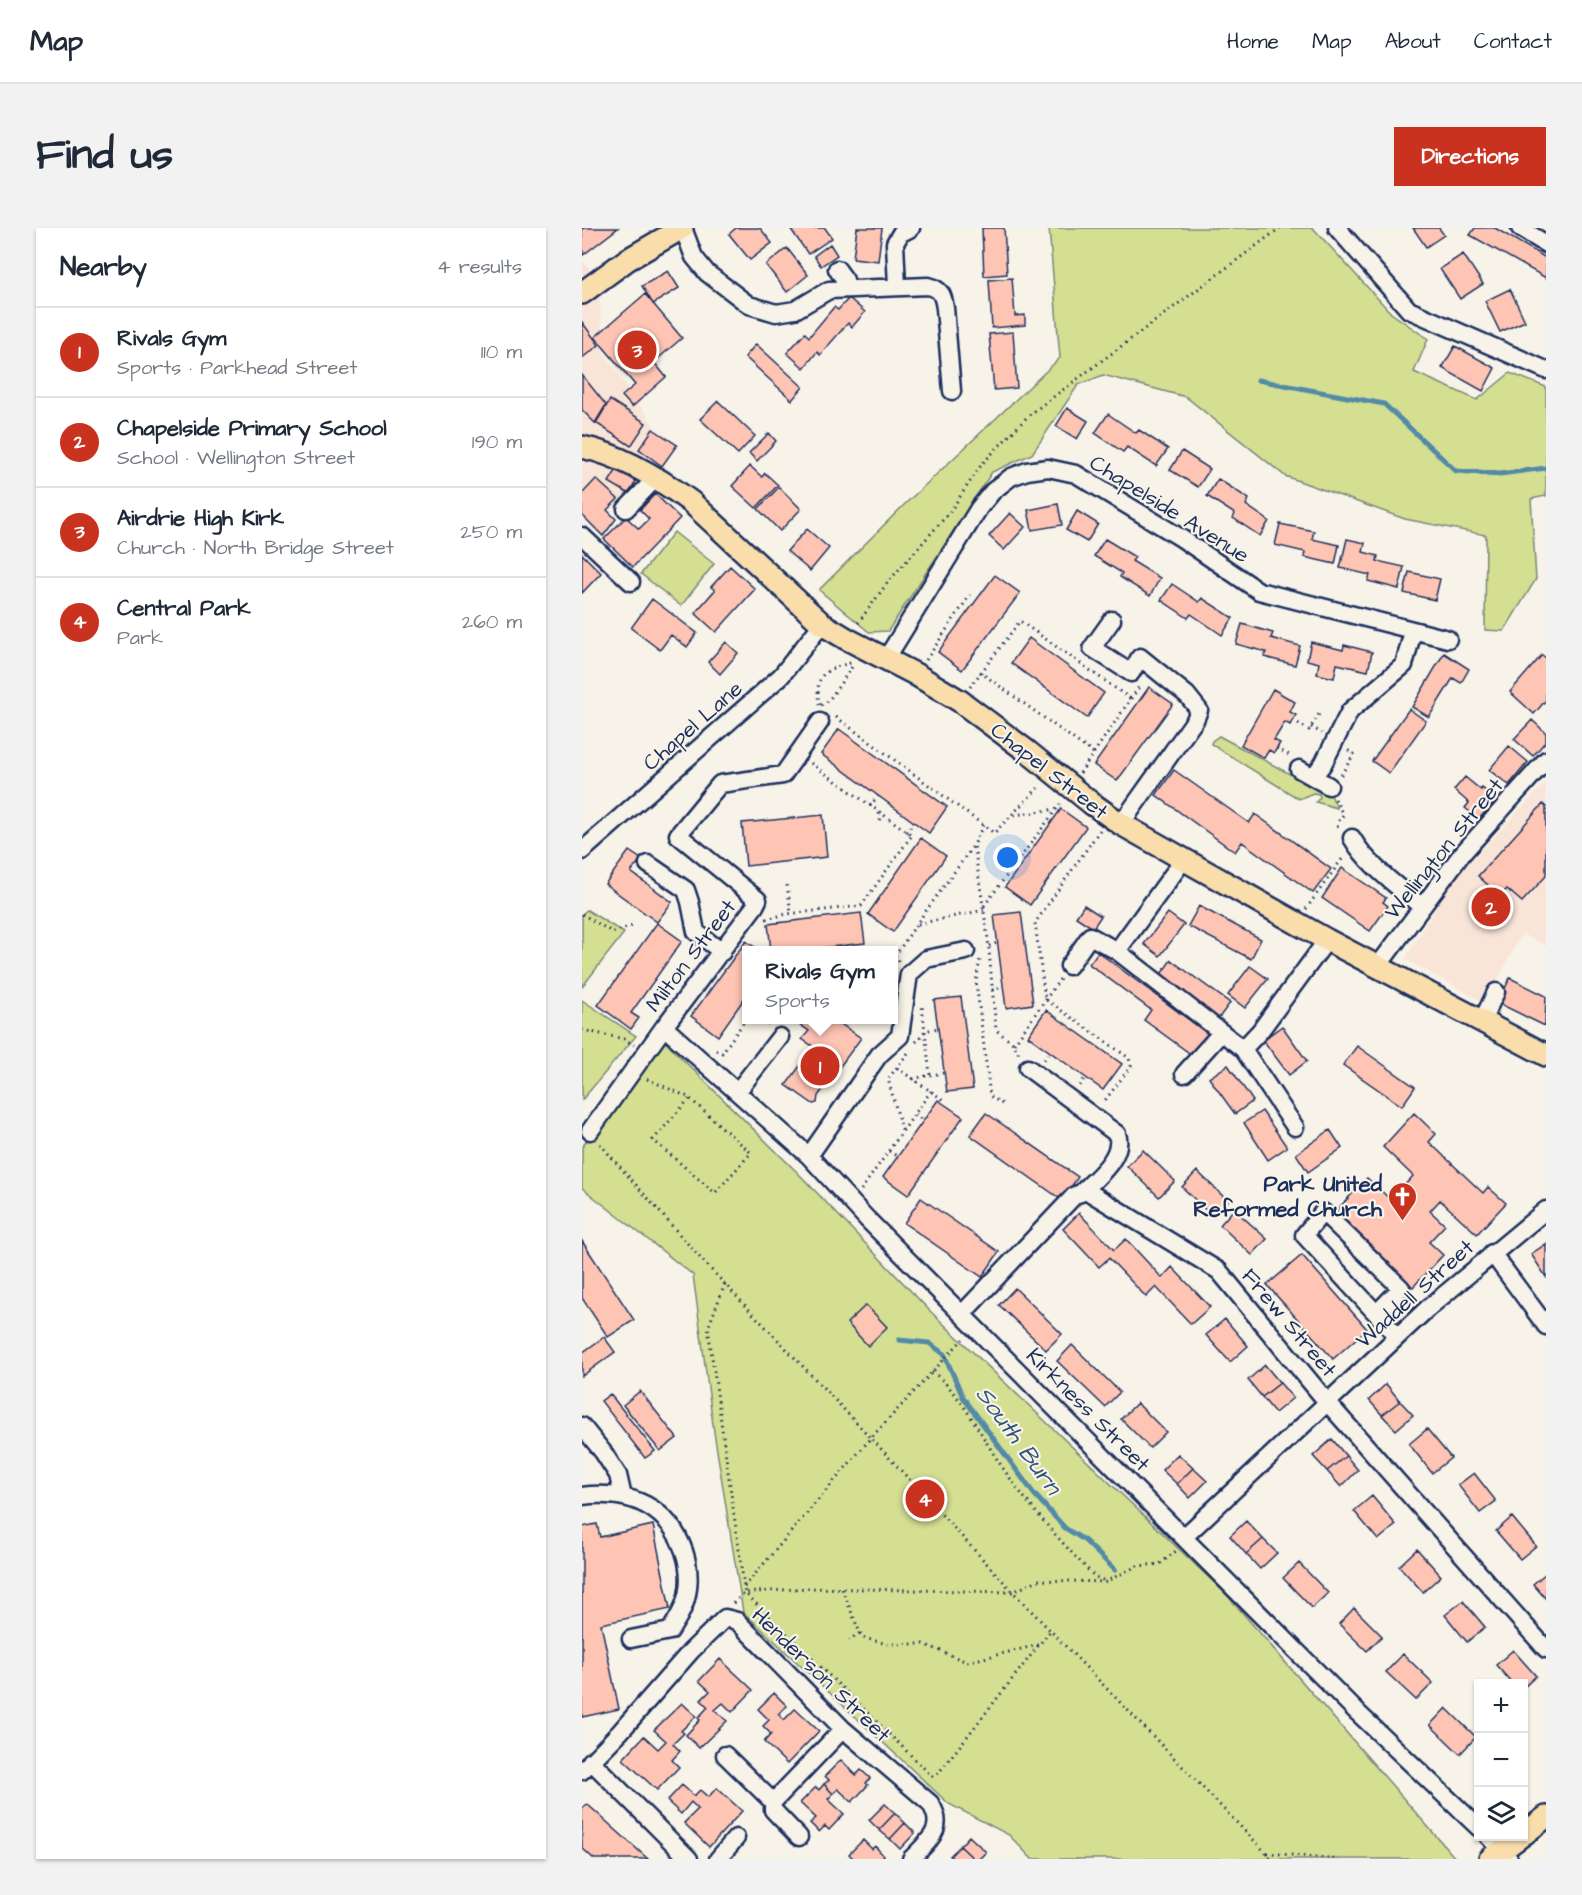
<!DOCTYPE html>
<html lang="en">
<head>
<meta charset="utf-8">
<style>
	body { margin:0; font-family:"Architects Daughter",sans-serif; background:#f2f2f3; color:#1f2937 }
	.controls { position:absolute; right:18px; bottom:18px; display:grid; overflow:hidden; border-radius:0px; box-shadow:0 2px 4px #0004 }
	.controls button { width:54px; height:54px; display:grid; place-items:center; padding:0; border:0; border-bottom:2px solid #e0e1e3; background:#fff; color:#1f2937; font:30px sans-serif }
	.you { position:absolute; left:426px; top:630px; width:21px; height:21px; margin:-15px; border:4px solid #fff; border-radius:50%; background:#1a73e8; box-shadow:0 0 0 9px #1a73e833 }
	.badge { display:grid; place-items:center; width:39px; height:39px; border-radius:50%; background:#c8321e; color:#fff; font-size:20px; font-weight:700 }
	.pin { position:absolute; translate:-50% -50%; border:3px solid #fff; box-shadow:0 2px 6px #0006 }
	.popup { position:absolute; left:160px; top:718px; width:156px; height:78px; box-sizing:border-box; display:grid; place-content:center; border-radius:0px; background:#fff; filter:drop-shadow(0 2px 4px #0005); font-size:20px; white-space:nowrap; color:#747a83 }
	.popup b { font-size:22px; color:#1f2937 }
	.popup::after { content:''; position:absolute; left:50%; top:100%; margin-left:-12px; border:12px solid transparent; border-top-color:#fff }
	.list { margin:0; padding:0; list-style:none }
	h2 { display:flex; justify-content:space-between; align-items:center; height:78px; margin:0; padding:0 24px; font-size:26px }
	h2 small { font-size:20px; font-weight:400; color:#747a83 }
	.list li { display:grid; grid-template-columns:39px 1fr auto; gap:18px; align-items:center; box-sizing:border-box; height:90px; padding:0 24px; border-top:2px solid #e0e1e3 }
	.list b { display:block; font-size:22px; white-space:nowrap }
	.list p { margin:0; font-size:20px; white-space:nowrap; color:#747a83 }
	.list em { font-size:20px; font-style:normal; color:#747a83 }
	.icon { flex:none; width:33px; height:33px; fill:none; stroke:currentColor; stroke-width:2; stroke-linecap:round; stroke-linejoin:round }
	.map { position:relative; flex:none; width:964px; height:1631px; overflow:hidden; border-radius:0px }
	header { display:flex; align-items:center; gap:36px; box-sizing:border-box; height:84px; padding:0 30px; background:#fff; border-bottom:2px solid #e0e1e3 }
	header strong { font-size:28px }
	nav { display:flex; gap:33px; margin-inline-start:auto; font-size:21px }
	.intro { display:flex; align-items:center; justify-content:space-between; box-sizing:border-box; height:144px; padding:0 36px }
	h1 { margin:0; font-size:42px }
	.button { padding:15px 27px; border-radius:0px; background:#c8321e; color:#fff; font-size:21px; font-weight:700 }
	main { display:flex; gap:36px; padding:0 36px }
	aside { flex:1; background:#fff; border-radius:0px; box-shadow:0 2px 4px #0004 }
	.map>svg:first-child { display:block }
	.built { fill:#f9e5d8 }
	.green { fill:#d4df92; stroke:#788778; stroke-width:1.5 }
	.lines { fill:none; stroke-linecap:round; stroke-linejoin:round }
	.stream { stroke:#538aa7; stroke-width:5 }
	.building { fill:#ffc5b4; stroke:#1b2f5e; stroke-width:1.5 }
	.minor-casing { stroke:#1b2f5e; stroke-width:21 }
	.major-casing { stroke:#1b2f5e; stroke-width:26 }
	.path { stroke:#1b2f5e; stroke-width:3; stroke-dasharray:1.5 4.5; stroke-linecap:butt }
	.minor { stroke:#f7f3e8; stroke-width:16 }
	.major { stroke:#f9deab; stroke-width:21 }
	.labels { text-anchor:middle; stroke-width:4.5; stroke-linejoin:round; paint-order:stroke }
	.street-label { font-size:22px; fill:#1b2f5e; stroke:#f7f3e8 }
	.poi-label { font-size:22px; font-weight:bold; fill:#1b2f5e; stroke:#f7f3e8; text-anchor:end }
	.water-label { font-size:24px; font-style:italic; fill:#32557c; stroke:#f7f3e8 }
</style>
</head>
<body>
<header>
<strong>Map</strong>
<nav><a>Home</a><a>Map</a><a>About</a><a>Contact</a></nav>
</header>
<div class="intro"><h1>Find us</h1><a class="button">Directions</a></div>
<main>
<aside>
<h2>Nearby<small>4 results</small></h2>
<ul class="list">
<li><span class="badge">1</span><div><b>Rivals Gym</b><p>Sports · Parkhead Street</p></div><em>110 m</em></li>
<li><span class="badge">2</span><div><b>Chapelside Primary School</b><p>School · Wellington Street</p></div><em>190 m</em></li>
<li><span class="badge">3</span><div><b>Airdrie High Kirk</b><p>Church · North Bridge Street</p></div><em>250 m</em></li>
<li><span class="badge">4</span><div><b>Central Park</b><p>Park</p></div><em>260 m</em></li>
</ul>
</aside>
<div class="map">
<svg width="964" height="1631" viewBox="0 0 964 1631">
	<rect width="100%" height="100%" fill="#f7f3e8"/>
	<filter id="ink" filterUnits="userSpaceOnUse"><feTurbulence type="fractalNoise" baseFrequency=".0167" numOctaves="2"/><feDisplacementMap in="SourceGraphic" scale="12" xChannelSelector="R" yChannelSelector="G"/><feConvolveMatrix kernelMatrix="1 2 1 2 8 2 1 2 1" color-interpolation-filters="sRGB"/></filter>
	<g filter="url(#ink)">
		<path class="built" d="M0,31L16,53L22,125L75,202L47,285L0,269Z
			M964,554V718L940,706L903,775L823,731L870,653Z"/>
		<path class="green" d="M467,0H731L809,85L846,111L832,144L895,172L928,145L964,159V268L949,271L954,351L922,403L903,402L904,307L823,291L703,248L604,169L521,147L496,157L450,226L410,244L306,403L287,404L237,362L322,277L478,130Z
			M92,304L132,336L99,378L59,346Z
			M637,508L736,561L748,565L755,580L734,574L738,569L737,566L731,565L717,571L629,516L630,513Z
			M5,682L42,705L0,759V686Z
			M0,772L54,808L0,872Z
			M81,812L215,944L348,1083L645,1367L874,1631H450L427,1607L367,1576L161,1384L132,1204L111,1047L0,960V919Z"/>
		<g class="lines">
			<path class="stream" d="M676,152L802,176L874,243L918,246L964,240
				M317,1112L347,1115L362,1126L381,1169L452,1266L483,1300L502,1312L533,1342"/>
		</g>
		<path class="building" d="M0,0H36L1,27Z
			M154,0H178L190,15L168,32L147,6Z
			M208,0H243L250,10L226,26Z
			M275,0H300L296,33L271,30Z
			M400,0H422L425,46L402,48Z
			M831,0H857L862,7L844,19Z
			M893,0H913L964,30V50L888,7Z
			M248,16L255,27L239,38L232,28Z
			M205,20L226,47L205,64L184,37Z
			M881,26L901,56L878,71L858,41Z
			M86,43L97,60L71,76L60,58Z
			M430,50L433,88L443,87V97L410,100L407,52Z
			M928,61L943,93L918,104L903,73Z
			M63,66L100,110L72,134L84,149L50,179L40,168L53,157L13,109Z
			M267,70L283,84L270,99L266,95L238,127L235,124L222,140L205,125L223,105L227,109L252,79L256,82Z
			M0,94L17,117L0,130Z
			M431,104L435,160L412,162L407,106Z
			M174,116L221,159L210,172L163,129Z
			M873,118L913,140L901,163L860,140Z
			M0,147L24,177L13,195L0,182Z
			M28,172L64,195L49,218L14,195Z
			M136,173L173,208L156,226L118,191Z
			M485,180L506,193L495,211L474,198Z
			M526,186L554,205L557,202L586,221L574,238L545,219L541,224L513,205Z
			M71,201L95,217L80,238L57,221Z
			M187,205L194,213L175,233L167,225Z
			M600,223L628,241L616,259L588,242Z
			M168,238L180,249L183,245L196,257L174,280L150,258Z
			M35,241L54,253L47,266L27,254Z
			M14,251L36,271L25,282L34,291L21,308L0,287V266Z
			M636,251L667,271L664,277L687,293L678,308L651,290L653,286L625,268Z
			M197,259L219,281L198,303L176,281Z
			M73,266L98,290L51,339L22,311L44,289L57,301L67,291L58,282Z
			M476,276L480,297L450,302L446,282Z
			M495,283L516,296L505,314L484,302Z
			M428,285L443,299L422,322L407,308Z
			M698,296L732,303L730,311L757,317L753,336L722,329L723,324L693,317Z
			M225,301L247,320L228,343L205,323Z
			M523,311L553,329L550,333L578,350L568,368L538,349L540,345L512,328Z
			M765,311L783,315L781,324L796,328L795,333L822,339L817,361L786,353L788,347L758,340Z
			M0,326L19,345L0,365Z
			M148,338L173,361L134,404L113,385L133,362L129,359Z
			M827,344L858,351L853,372L822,365Z
			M413,347L438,365L380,442L356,424Z
			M590,356L617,374L620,370L651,390L640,407L609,386L606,390L579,372Z
			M70,371L115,405L105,419L89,407L78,422L49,400Z
			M660,396L691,405L689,410L718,418L713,437L682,429L684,424L654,416Z
			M447,410L522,465L505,490L429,435Z
			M144,414L156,425L138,446L126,434Z
			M729,414L761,422L762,417L790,424L786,443L755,436L752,450L735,446L737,435L725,432Z
			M862,425L887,441L879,455L871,450L847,489L830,479Z
			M960,427L964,430V472L952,486L928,464Z
			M567,459L591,476L535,553L512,537Z
			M691,461L713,474L708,484L714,487L708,497L703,494L692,512L698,515L692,525L687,522L682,530L659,517Z
			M827,481L844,493L807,545L790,533Z
			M950,492L964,505V513L951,528L932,511Z
			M257,501L365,579L347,605L239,526Z
			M927,518L946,534L927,557L907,542Z
			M592,542L667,595L673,586L749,641L731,665L660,614L653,624L574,567Z
			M883,549L899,562L900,560L914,571L897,591L883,580L887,575L872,562Z
			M961,576L964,579V648L940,674L925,661L918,668L896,648Z
			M479,581L504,599L448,677L423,659Z
			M241,587L245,629L164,638L160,595Z
			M339,610L364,628L311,704L286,686Z
			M47,623L59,631L49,644L90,674L75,694L23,656Z
			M760,640L804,670L801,674L806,678L788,703L740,670Z
			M502,677L519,688L511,700L494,689Z
			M617,678L679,711L669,731L606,698Z
			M439,684L451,776L424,780L412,687Z
			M279,685L283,715L221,722H189L186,696Z
			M586,685L602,697L578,728L562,716Z
			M75,695L100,713L49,785L57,790L49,801L16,777Z
			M164,713L177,722H164V768L136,808L109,788Z
			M516,724L626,806L610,827L562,792L569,782L507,736Z
			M589,732L648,775L636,791L577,749Z
			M668,738L686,751L663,780L646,767Z
			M928,750L964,768L963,798L916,775Z
			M379,769L391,861L365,864L352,772Z
			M464,782L540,836L521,862L446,808Z
			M211,792H253L279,810L236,868L235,875L231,876L204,857L232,819L220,811L227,803Z
			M700,798L725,833L707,847L681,812Z
			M775,818L833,859L820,878L761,837Z
			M646,837L671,873L653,886L627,850Z
			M356,872L381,889L326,967L301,949Z
			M680,883L705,919L686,932L662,895Z
			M404,885L496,949L480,972L388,907Z
			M832,885L854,906L847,914L901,965L906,959L924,975L895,1006L858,972L848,983L863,997L847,1014L861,1027L831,1059L752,985L785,950L809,972L831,948L801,919Z
			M748,902L760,920L726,944L714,926Z
			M561,922L593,953L577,969L545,938Z
			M615,943L646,973L631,989L600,959Z
			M339,970L417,1024L400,1049L322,995Z
			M652,981L685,1011L670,1027L638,997Z
			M497,985L532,1022L544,1011L580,1050L590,1039L628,1079L609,1096L574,1059L564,1069L527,1030L517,1039L481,1001Z
			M0,1013L52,1092L26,1109L0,1070Z
			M964,1016V1049L949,1026Z
			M720,1027L785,1101L751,1131L685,1057Z
			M433,1060L480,1106L464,1122L417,1077Z
			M284,1077L305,1099L286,1118L265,1095Z
			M643,1091L666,1118L648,1134L624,1107Z
			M22,1109L33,1124L0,1148V1125Z
			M490,1117L538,1164L523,1179L475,1133Z
			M683,1137L698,1155L680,1169L666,1152Z
			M698,1155L711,1170L693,1185L680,1169Z
			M804,1156L818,1173L800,1187L787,1172Z
			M58,1163L95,1210L78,1223L41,1177Z
			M28,1166L73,1223L63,1230L19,1173Z
			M818,1173L831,1187L814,1202L800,1187Z
			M555,1175L584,1204L568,1220L539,1191Z
			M845,1201L869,1230L850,1245L827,1216Z
			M750,1211L764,1228L745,1243L731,1228Z
			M596,1226L611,1240L595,1256L580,1242Z
			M764,1228L776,1242L759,1259L745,1243Z
			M611,1240L625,1253L608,1270L595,1256Z
			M892,1245L914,1273L898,1285L876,1257Z
			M790,1268L814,1297L796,1312L772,1283Z
			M930,1289L954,1318L938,1331L914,1303Z
			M664,1293L681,1311L664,1326L648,1308Z
			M15,1296L18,1309L71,1297L88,1381L19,1396L37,1481L0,1489V1299Z
			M681,1311L695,1325L678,1341L664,1326Z
			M835,1321L859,1348L841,1364L817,1338Z
			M717,1335L746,1365L730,1380L701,1350Z
			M964,1345V1371L951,1356Z
			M881,1373L903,1399L885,1414L863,1387Z
			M772,1380L800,1408L785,1423L757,1396Z
			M931,1422L954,1448L942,1459V1456H931L914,1437Z
			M821,1426L851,1455L834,1472L804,1444Z
			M138,1431L171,1462L150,1484L141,1475L133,1482L145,1493L117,1520L104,1507L118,1492L116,1490L126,1479L119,1472L128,1463L117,1453Z
			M192,1465L205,1478L196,1486L202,1492L213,1481L237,1503L205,1536L182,1514L189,1506L181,1498L187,1492L176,1481Z
			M100,1475L114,1488L99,1503L102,1505L91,1516L98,1523L90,1532L97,1539L75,1562L41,1531L62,1508L76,1521L84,1513L72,1502Z
			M864,1480L894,1509L878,1526L848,1497Z
			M259,1532L274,1547L279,1542L288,1550L284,1555L286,1557L270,1574L256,1561L251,1566L242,1556L247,1552L243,1548Z
			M242,1556L251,1566L246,1571L262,1586L247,1602L243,1598L237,1604L228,1595L234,1590L218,1575L234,1559L237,1562Z
			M100,1557L112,1568L118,1562L126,1569L135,1560L160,1583L127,1619L102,1595L116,1581L109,1574L99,1586L85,1573Z
			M5,1576L66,1631H12L0,1620V1581Z
			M303,1576L313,1585L297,1602L287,1592Z
			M313,1585L323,1595L308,1611L297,1602Z
			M323,1595L333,1605L318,1621L308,1611Z
			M387,1608L404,1624L397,1631H392L378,1618Z
			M281,1612L290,1621L293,1618L302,1628L299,1631H272L267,1626Z
			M378,1618L392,1631H372L368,1628Z"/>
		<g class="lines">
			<defs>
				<path id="minor" d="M101,0L112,29L125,45L167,77L194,85L213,82L247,62L346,58C359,61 361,67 363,80L370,163
					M755,0L827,82L964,142
					M938,0L964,16
					M255,41L263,52L264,61
					M315,59L313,15L319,5L329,0
					M44,281L74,250
					M0,308L49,354
					M530,392L510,420L549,445L558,429L605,467L617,482L613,492L539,596
					M304,431L397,280L411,263L429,249L445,243L466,240L494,246L599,310L677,363L866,411
					M717,541L747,558
					M731,549L741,536L768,483L822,437L831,403
					M770,610C786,638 816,658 840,679
					M0,623L199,448L240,396
					M66,636L104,662L108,674L114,704L140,724
					M535,723L661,821L713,899
					M487,738L508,708L535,723L602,631
					M796,738L879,627L964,532
					M900,793L914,764
					M82,799L227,928L285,991L776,1485L897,1600
					M661,821L678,803L745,712
					M446,840L535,906C543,928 513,951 499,965
					M602,846L639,805
					M155,864L198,809
					M8,903L82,799L173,678L176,672L96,607L138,556L201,547L238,494
					M227,928L297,827L318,808L327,746L344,731L384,723
					M910,1025L964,1098
					M795,1085L819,1060L741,984L722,1007L815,1108
					M380,1086L493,967L505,963L637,1043L745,1174L964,1421
					M0,1198L21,1224L36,1247L41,1269
					M0,1268C20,1265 46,1267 64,1277C100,1296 117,1345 100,1382C97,1389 92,1396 88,1403L49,1411
					M602,1309L845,1081L964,982
					M143,1527L191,1574V1582L217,1609
					M9,1533L107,1631
					M0,1543L38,1504L109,1423L143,1390L155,1393L261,1501L348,1575C365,1601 346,1613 329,1631
					M191,1574L261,1501
					M906,1608L927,1631
					M136,1631L154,1610"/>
				<path id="major" d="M0,65L45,32L100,0
					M0,219C39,227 77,250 109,274L240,396L265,411L333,446L378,473L446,524L509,575L539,596L745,712L964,827
					M942,1606L964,1589
					M908,1631L939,1608"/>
			</defs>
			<use href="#minor" class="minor-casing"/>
			<use href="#major" class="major-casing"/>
			<path class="path" d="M276,395L306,354L367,285L400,236L447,187L698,0
				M344,432L388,367
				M398,444L511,525
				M388,459L438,393L550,472
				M237,477C233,445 241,442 272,434
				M239,477L247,472L272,436
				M254,489L412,605L456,560
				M711,492L727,502L737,486
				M729,499L740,505
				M695,520L709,528
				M498,545L557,459
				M759,547L772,526L765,522
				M753,571L761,587L756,594L755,603
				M288,578L296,568
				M297,585L299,595
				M432,587L474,581
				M401,597L392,617L406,711L414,802L432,816L437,826
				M518,602L453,695L463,771L547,830L549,838L521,875
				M324,604L332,594
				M205,657L209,685
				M402,678L479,575
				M724,681L760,631L764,630
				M0,686L30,704L54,697
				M184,691L205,686L279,678L330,607L227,534
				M336,696L402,682
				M265,717V722
				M407,718L415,715
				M312,727L318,735
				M313,728L338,691L392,617
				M398,732L394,753L408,868L422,877
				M410,762L421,759
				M180,792L189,798
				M0,802L42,811L52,817
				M334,814L343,803L356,800
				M432,816L478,751
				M134,822L140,825L164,791
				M462,832L468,823
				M315,840L363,873
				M348,847L362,845
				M65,851L106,869L169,925L133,965L71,912L107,871
				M331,851L348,847L340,777
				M498,858L503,849
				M333,886L341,893
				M320,902L306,851L326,825
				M18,916L120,1032L289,1210L431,1364L690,1631
				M307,923L316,929
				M279,962L349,863
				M143,1056L126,1100L163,1365L350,1548L355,1547L468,1403
				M350,1144C378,1162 402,1214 423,1243C449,1281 480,1315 512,1348L523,1353
				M162,1359L289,1210L381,1111
				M260,1361L278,1405L267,1412
				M151,1375L163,1365L225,1360L431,1364L456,1352L523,1354L555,1338L578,1336L594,1323
				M278,1405L282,1410L305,1416H342L385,1434L456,1417
				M685,1625L757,1631"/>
			<use href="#minor" class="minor"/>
			<use href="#major" class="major"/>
		</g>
	</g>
	<defs>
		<symbol id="church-pin" viewBox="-11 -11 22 30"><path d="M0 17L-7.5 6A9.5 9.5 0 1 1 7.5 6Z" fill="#c8321e" stroke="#f7f3e8"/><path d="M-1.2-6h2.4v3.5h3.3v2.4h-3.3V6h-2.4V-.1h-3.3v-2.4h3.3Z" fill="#fff"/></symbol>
	</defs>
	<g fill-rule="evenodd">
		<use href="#church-pin" x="804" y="952" width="33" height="45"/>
	</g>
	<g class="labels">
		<g class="street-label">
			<text transform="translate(588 280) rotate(32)" y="8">Chapelside Avenue</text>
			<text transform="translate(110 497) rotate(-41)" y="8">Chapel Lane</text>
			<text transform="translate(468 542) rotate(38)" y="8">Chapel Street</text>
			<text transform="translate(861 620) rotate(-51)" y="8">Wellington Street</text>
			<text transform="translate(108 727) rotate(-53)" y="8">Milton Street</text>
			<text transform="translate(832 1065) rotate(-42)" y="8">Waddell Street</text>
			<text transform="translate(708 1094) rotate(50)" y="8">Frew Street</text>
			<text transform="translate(507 1181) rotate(45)" y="8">Kirkness Street</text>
			<text transform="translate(240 1446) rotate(44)" y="8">Henderson Street</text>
		</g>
		<g class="poi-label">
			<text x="800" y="963">Park United<tspan x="800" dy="25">Reformed Church</tspan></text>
		</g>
		<g class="water-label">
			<text transform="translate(437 1212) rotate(54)" y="8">South Burn</text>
		</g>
	</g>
</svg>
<div class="controls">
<button>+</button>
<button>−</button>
<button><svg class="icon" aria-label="layers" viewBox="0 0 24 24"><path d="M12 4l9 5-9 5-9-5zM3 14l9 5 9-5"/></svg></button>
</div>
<div class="you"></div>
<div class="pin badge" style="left:238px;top:838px">1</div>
<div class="popup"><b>Rivals Gym</b>Sports</div>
<div class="pin badge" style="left:909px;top:679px">2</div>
<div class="pin badge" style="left:55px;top:122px">3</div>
<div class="pin badge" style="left:343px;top:1271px">4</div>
</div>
</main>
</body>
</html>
